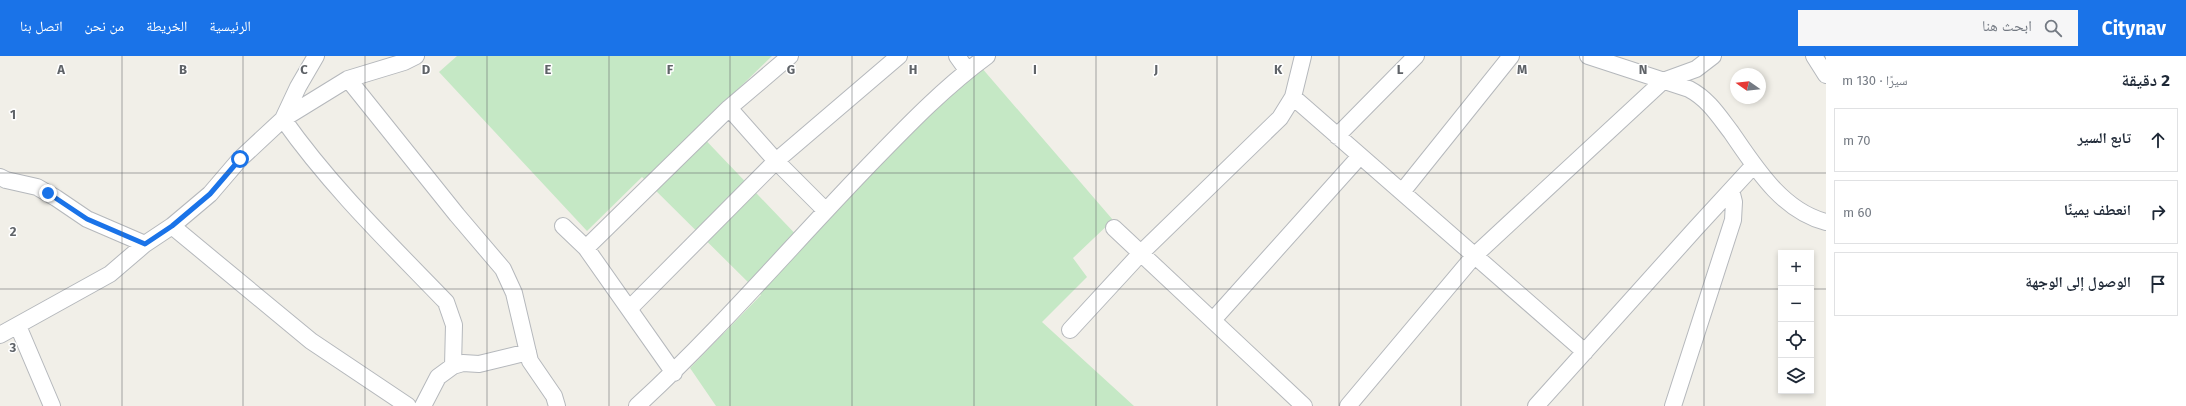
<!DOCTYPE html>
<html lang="ar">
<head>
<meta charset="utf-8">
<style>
	body { margin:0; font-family:"Fira Sans","Noto Naskh Arabic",sans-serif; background:#f6f6f7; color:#1f2937; direction:rtl }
	.controls { position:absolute; right:12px; bottom:12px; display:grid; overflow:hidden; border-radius:0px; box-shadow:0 2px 6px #0003 }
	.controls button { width:36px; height:36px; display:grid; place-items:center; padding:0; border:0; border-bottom:1px solid #e0e1e3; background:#fff; color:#1f2937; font:20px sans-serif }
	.compass { position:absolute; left:1730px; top:12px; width:36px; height:36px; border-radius:50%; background:#fff; box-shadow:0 2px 6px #0003; rotate:284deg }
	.stop { position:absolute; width:12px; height:12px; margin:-9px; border:3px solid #1a73e8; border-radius:50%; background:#fff }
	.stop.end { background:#1a73e8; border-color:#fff; box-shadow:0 1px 4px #0008 }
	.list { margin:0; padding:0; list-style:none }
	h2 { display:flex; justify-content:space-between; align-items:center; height:52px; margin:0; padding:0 16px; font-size:17px }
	h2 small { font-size:13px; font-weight:400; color:#747a83 }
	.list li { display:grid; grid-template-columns:26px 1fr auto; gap:12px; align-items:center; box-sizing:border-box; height:64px; margin:0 8px 8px; padding:0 8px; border:1px solid #e0e1e3; border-radius:0px }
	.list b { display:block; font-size:15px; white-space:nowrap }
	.list em { font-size:13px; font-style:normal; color:#747a83 }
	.icon { flex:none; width:22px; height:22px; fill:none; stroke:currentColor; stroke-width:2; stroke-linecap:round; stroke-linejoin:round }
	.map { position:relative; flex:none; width:1826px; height:350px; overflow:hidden; direction:ltr }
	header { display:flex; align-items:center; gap:24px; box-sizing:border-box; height:56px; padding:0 20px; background:#1a73e8; color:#fff }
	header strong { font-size:19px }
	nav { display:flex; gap:22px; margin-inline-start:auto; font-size:14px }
	.search { width:280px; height:36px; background:#f6f6f7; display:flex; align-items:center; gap:10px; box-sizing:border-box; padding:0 14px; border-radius:0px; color:#747a83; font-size:15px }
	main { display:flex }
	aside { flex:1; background:#fff }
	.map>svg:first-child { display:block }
	.green { fill:#c5e8c5 }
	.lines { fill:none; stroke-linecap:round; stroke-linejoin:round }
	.minor-casing { stroke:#b5b8bc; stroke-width:18 }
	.minor { stroke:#fff; stroke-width:16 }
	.route { stroke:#1a73e8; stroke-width:5 }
	.grid { fill:none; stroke:#5f6368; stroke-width:1; stroke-opacity:0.55 }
	.grid-label { font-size:13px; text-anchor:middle; font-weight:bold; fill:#5f6368; stroke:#fff; stroke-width:3; stroke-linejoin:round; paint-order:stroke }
</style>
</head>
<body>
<header>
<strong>Citynav</strong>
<div class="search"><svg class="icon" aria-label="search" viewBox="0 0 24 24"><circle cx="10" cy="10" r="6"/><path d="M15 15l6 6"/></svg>ابحث هنا</div>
<nav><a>الرئيسية</a><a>الخريطة</a><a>من نحن</a><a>اتصل بنا</a></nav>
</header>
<main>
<aside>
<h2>2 دقيقة<small>سيرًا · 130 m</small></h2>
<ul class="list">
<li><svg class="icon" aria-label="ahead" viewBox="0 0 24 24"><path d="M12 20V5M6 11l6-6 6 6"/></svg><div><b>تابع السير</b></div><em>70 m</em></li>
<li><svg class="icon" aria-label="right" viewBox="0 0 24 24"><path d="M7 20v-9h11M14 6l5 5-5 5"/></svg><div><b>انعطف يمينًا</b></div><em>60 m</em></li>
<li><svg class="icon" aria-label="arrive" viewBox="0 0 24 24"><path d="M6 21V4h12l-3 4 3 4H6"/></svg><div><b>الوصول إلى الوجهة</b></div></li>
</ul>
</aside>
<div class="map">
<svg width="1826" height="350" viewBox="0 0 1826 350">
	<rect width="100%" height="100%" fill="#f1efe8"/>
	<path class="green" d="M457,0H772L696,74L804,187L935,52L981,11L1113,164L1073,202L1087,221L1042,266L1134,350H716L690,312L761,239L642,121L587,175L439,16Z"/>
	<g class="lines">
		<defs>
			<path id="minor" d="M316,0L298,31L283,63C331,131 389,187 446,246L454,269L453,310
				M957,0L967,14
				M1588,0L1689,33C1708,43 1718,59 1731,76C1755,111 1782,155 1826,166
				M1814,0L1826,19
				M348,23L457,159L503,213L514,237L530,305L554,340L557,350
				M1293,41L1585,296
				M729,52L776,105L825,154
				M1337,80L1416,0
				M0,121L6,124L37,131L56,142L87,163L145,188
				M1402,136L1511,0
				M172,170L311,285L408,350
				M563,170L586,192L674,317
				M1114,172L1304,350
				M586,192L729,52L790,0
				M629,253L776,105L899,0
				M1213,264L1360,100
				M18,270L52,350
				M1070,274L1141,197L1280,62L1293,41L1303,0
				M0,279L110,218L145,188L172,170L210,138L240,103L283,63L348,23L404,6L416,0
				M423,350L438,321L453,310L463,307L479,308L528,296
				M637,350C722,272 796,184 876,102C911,66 946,30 987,0
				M1348,350L1474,200L1663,25L1696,13L1713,0
				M1536,350L1696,172L1754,109
				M1673,350L1733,164L1734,146L1731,134"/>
		</defs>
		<use href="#minor" class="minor-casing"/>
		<use href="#minor" class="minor"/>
	</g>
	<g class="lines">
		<path class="route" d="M48,137L87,163L145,188L172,170L210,138L240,103"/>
	</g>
	<path class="grid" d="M122,0V350M243,0V350M365,0V350M487,0V350M609,0V350M730,0V350M852,0V350M974,0V350M1096,0V350M1217,0V350M1339,0V350M1461,0V350M1583,0V350M1704,0V350M0,117H1826M0,233H1781M1811,233H1826"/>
	<g class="grid-label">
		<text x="61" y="18">A</text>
		<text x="183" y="18">B</text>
		<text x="304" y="18">C</text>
		<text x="426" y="18">D</text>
		<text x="548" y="18">E</text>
		<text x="670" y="18">F</text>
		<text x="791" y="18">G</text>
		<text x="913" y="18">H</text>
		<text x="1035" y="18">I</text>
		<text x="1156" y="18">J</text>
		<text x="1278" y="18">K</text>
		<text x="1400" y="18">L</text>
		<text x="1522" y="18">M</text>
		<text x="1643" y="18">N</text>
		<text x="13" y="63">1</text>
		<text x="13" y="180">2</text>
		<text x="13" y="296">3</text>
	</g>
</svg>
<div class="controls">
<button>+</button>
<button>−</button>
<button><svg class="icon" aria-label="locate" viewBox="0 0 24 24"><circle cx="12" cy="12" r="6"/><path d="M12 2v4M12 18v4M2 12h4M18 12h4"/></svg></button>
<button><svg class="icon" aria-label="layers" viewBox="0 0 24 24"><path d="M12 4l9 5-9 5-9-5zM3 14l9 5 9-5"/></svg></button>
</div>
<svg class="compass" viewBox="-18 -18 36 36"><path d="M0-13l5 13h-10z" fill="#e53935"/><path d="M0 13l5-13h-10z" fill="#747a83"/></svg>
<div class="stop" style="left:240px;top:103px"></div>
<div class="stop end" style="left:48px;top:137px"></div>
</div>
</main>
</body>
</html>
